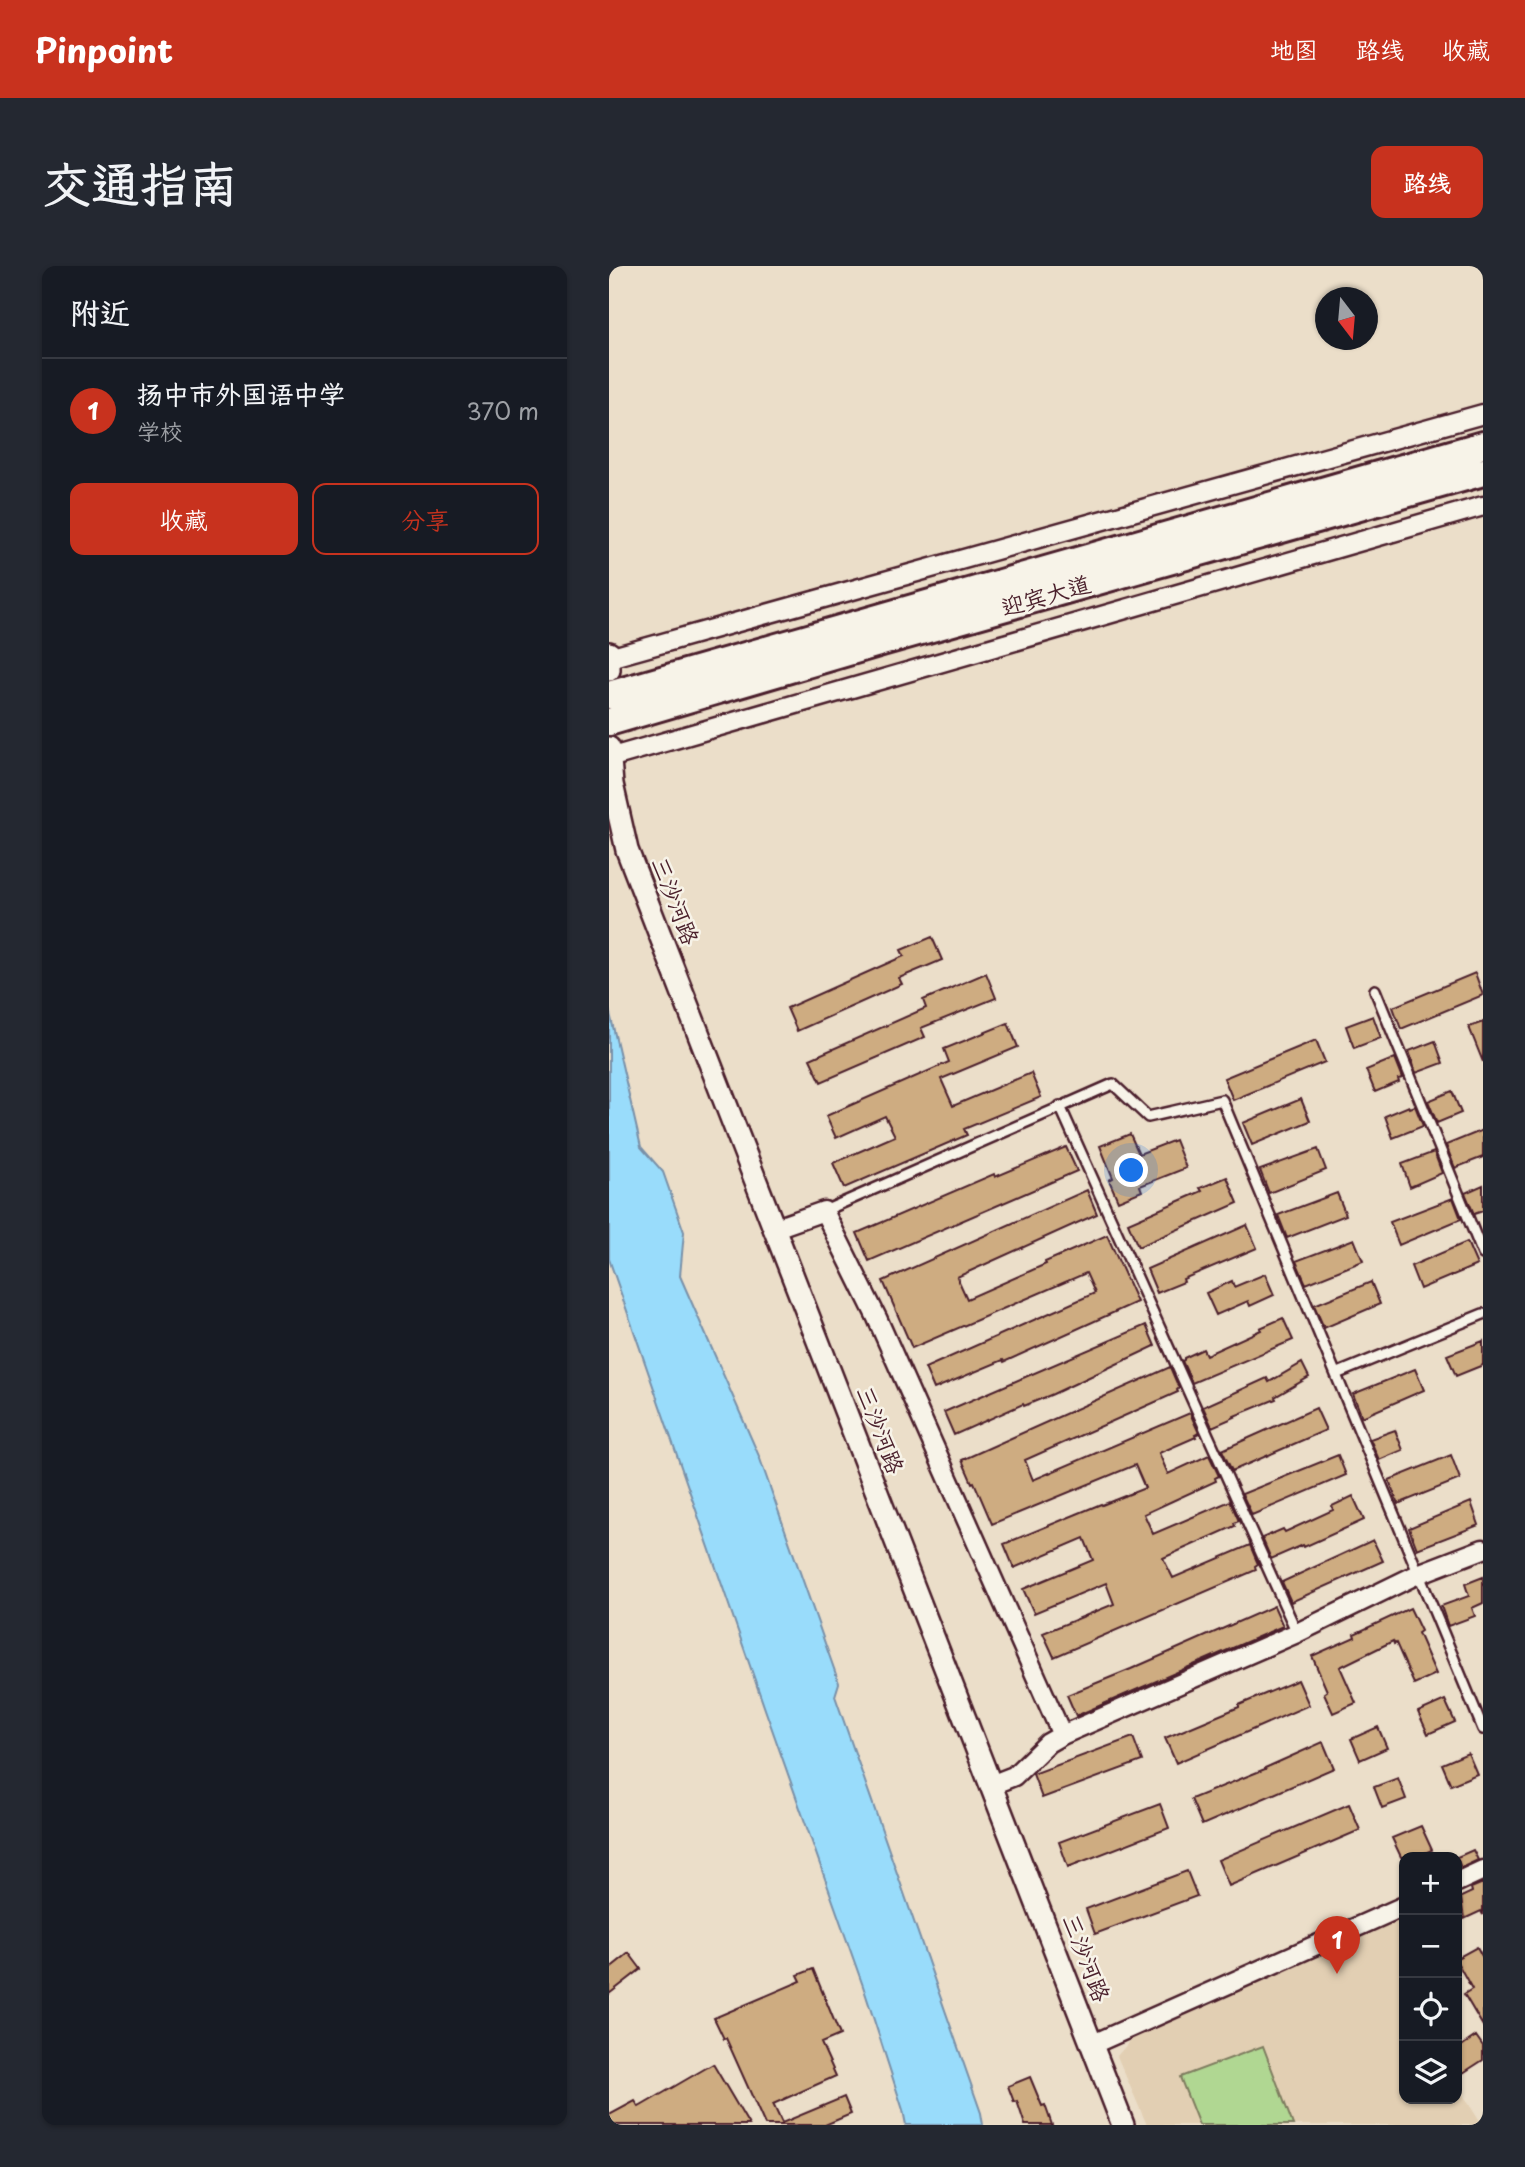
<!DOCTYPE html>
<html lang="zh">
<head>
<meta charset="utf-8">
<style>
	body { margin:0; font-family:"Playpen Sans","LXGW WenKai TC",sans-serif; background:#242831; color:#f1f3f6 }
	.controls { position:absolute; right:21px; bottom:21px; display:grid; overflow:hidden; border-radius:14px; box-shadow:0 2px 5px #0004 }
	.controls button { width:63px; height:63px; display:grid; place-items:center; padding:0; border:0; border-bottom:2px solid #363941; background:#171b24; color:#f1f3f6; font:35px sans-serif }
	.compass { position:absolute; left:706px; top:21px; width:63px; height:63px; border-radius:50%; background:#171b24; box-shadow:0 2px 5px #0004; rotate:164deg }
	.you { position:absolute; left:523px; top:905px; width:24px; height:24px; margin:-18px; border:5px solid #fff; border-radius:50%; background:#1a73e8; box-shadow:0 0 0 10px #1a73e833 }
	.badge { display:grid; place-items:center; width:46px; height:46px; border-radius:50%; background:#c8321e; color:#fff; font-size:23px; font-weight:700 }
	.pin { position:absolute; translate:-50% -58px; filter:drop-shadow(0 2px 4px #0008) }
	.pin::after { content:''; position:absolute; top:37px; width:24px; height:21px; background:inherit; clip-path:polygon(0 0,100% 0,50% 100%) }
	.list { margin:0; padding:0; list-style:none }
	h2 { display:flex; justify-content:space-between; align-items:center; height:91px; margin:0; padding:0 28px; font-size:30px }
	h2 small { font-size:23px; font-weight:400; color:#9ea1a6 }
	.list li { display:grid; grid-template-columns:46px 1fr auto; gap:21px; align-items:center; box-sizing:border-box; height:105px; padding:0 28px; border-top:2px solid #363941 }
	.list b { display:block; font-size:26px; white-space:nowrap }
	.list p { margin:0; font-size:23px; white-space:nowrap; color:#9ea1a6 }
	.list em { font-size:23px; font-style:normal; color:#9ea1a6 }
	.actions { display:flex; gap:14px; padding:21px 28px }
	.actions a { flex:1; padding:16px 0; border:2px solid #c8321e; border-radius:14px; text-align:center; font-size:24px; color:#c8321e }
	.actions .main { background:#c8321e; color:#fff }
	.icon { flex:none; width:38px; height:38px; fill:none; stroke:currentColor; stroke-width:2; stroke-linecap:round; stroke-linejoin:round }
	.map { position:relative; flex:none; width:874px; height:1859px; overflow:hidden; border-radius:14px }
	header { display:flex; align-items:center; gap:42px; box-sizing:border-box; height:98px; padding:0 35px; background:#c8321e; color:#fff }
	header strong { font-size:33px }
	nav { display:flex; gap:38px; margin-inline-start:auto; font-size:24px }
	.intro { display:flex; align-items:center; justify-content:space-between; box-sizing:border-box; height:168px; padding:0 42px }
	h1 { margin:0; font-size:49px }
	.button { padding:18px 32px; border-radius:14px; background:#c8321e; color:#fff; font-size:24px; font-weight:700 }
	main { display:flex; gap:42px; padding:0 42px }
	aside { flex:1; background:#171b24; border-radius:14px; box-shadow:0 2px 5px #0004 }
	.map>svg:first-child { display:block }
	.built { fill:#e2cfb3 }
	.green { fill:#b0d792; stroke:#7d7b5e; stroke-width:2 }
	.water { fill:#99dcfb; stroke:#7990a8; stroke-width:2 }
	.building { fill:#ceac81; stroke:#4a1f2b; stroke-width:2 }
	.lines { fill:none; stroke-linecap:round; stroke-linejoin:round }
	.service-casing { stroke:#4a1f2b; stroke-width:14 }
	.minor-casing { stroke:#4a1f2b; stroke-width:23 }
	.tertiary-casing { stroke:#4a1f2b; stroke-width:26 }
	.primary-casing { stroke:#4a1f2b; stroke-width:32 }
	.service { stroke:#f7f3e8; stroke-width:9 }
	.minor { stroke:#f7f3e8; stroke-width:18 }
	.tertiary { stroke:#f7f3e8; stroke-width:21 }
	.primary { stroke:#f7f3e8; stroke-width:26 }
	.labels { text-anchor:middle; stroke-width:5; stroke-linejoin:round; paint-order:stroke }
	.street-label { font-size:23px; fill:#4a1f2b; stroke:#f7f3e8 }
</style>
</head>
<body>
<header>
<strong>Pinpoint</strong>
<nav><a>地图</a><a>路线</a><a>收藏</a></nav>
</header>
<div class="intro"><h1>交通指南</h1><a class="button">路线</a></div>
<main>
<aside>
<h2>附近<small></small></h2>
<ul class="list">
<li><span class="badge">1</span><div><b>扬中市外国语中学</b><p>学校</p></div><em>370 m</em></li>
</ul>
<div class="actions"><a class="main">收藏</a><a>分享</a></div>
</aside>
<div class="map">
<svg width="874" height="1859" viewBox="0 0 874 1859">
	<rect width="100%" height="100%" fill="#ebdec9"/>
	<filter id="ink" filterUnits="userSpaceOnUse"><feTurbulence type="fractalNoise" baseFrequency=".0143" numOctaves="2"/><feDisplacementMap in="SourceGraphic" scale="14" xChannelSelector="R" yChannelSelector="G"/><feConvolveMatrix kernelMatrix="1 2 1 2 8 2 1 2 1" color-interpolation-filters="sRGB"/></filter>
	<g filter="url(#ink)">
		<path class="built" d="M795,1648V1833H848V1819L873,1859H538L508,1790L528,1767Z"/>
		<path class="green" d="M654,1780L684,1859H590L571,1811Z"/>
		<path class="water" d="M0,743L32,881L54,906L75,966L71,1010L150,1190L230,1417L226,1430L372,1847L374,1859H297L294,1844L254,1720L157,1446L0,993Z"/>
		<path class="building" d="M323,671L333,694L290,712L293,718L188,765L178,742L295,690L292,684Z
			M377,707L387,732L312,762L316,771L212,816L201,793L317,742L314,734Z
			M866,707L874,729L792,763L784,741Z
			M764,750L772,772L745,782L737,760Z
			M874,756V796L860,761Z
			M399,757L409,781L332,813L344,840L422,807L432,831L355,863L358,869L235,922L224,897L286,870L276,850L227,872L217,850L340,796L335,783Z
			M707,774L716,796L624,834L615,812Z
			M826,775L834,797L807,807L800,785Z
			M786,792L794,812L789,813L790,816L766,826L757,804Z
			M843,825L852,847L828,857L819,835Z
			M692,833L701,855L643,879L634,857Z
			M800,840L801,842L806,840L814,860L784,872L776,850Z
			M874,864V891L846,902L837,879Z
			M521,868L530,888L566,874L577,902L531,920L533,925L509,935L500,914L504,912L491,880Z
			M457,881L468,905L260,995L248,967L385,908L386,911Z
			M709,883L717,904L660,927L651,904Z
			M825,886L833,907L801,921L793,898Z
			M618,911L629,937L529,981L519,957L593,925L591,922Z
			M874,919V945L865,948L856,927Z
			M478,924L488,948L348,1011L358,1033L437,998L436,996L498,969L528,1036L395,1096L394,1094L325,1123L316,1102L486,1027L477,1007L303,1082L274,1015Z
			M728,927L737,949L678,972L669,949Z
			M844,932L852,953L790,979L781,956Z
			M638,959L648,982L574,1013L575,1016L548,1027L538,1003Z
			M745,973L754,995L697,1018L687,995Z
			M858,976L868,999L811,1023L802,1000Z
			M656,1008L665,1029L641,1040L639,1035L607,1049L597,1027L623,1015L625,1021Z
			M762,1016L771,1038L715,1062L705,1039Z
			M674,1052L684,1074L583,1117L573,1095L575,1094V1092L594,1083L597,1089L652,1064L651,1062Z
			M537,1059L546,1080L444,1128L415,1140L414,1138L345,1169L335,1146Z
			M874,1075V1099L847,1110L838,1089Z
			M693,1097L700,1111L666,1131L667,1133L625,1150L626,1151L603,1161L594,1141L658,1112L660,1116Z
			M561,1101L570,1122L568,1124L569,1126L416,1194L424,1214L581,1147L590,1167L586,1169L587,1171L550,1187L559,1208L600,1189L610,1210L606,1212L607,1215L535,1248L544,1268L621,1235L630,1255L625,1257L626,1260L554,1292L564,1312L641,1279L649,1298L646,1300L647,1304L445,1391L434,1367L505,1338L497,1317L425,1347L414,1323L484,1294L475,1272L405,1302L395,1278L492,1238L493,1239L536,1222L526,1199L383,1258L365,1216L363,1217L353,1194Z
			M806,1103L815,1124L753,1151L744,1128Z
			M707,1142L717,1164L623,1205L613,1184Z
			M786,1164L794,1184L770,1194L761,1173Z
			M729,1189L737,1209L643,1249L633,1228Z
			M842,1189L851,1213L789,1238L780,1214Z
			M744,1230L755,1254L695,1281L694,1279L662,1293L653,1272L674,1263L676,1266L724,1244L723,1240Z
			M862,1236L870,1259L808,1283L800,1262Z
			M764,1274L774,1295L682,1336L673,1316Z
			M874,1311V1337L863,1342L866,1350L839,1360L832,1340L860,1330L856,1318Z
			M665,1340L674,1360L467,1450L458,1429L522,1403Z
			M801,1342L812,1365L809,1367L827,1408L805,1418L787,1377L785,1378L784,1375L731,1401L747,1437L724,1447L715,1427L718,1425L703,1390L746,1371L745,1368Z
			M689,1414L700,1439L567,1497L556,1472L630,1441V1439Z
			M836,1434L846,1456L819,1468L809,1446Z
			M769,1461L778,1482L751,1494L742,1473Z
			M524,1471L533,1495L433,1532L424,1508Z
			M714,1476L725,1502L593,1559L582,1533L656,1503V1502Z
			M859,1487L868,1508L842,1519L833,1498Z
			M789,1512L797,1533L773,1542L765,1521Z
			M551,1538L560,1562L459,1601L450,1576Z
			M740,1538L751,1564L620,1620L609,1594Z
			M812,1560L823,1584L806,1591H792L783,1572Z
			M864,1584L869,1594L852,1602L848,1591Z
			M578,1605L588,1630L486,1668L477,1643Z
			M874,1617V1649L872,1645L855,1653L852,1631L863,1626L862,1622Z
			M868,1681L874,1692V1760L855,1728L863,1723L848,1696V1692Z
			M20,1687L32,1703L0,1728V1703Z
			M204,1703L231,1769L212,1777L227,1810L164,1838L173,1857L235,1831L242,1848L216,1859H156L117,1772L115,1773L105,1752L192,1715L189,1709Z
			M867,1770L874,1780V1794L854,1807L848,1799V1783Z
			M104,1798L140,1859H0V1849L26,1835L30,1841Z
			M421,1811L433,1840L436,1839L443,1859H416L408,1835L405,1836L399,1820Z"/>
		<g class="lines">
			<defs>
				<path id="service" d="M766,724L874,988
					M451,840L688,1367
					M215,945L504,818L539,851L613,834L874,1463
					M727,1108L874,1048"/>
				<path id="minor" d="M0,392L874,148
					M0,492L874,240
					M164,963L215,945L268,1052L453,1469
					M382,1519L405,1510L439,1477L453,1469L688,1367L809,1308L874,1283
					M848,1616L874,1604
					M482,1779L795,1640"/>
				<path id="tertiary" d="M0,387V404
					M0,482L3,518L18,584L514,1859"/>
				<path id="primary" d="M0,429L874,179
					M0,456L273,376L874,206"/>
			</defs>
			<use href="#service" class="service-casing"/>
			<use href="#minor" class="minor-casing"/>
			<use href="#tertiary" class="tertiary-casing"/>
			<use href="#primary" class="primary-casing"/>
			<use href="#service" class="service"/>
			<use href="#minor" class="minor"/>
			<use href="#tertiary" class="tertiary"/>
			<use href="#primary" class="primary"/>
		</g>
	</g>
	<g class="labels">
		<g class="street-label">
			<text transform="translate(437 330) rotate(-16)" y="8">迎宾大道</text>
			<text transform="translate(66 635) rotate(69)" y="8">三沙河路</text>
			<text transform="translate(271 1164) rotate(69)" y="8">三沙河路</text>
			<text transform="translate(477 1692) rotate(69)" y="8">三沙河路</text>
		</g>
	</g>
</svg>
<div class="controls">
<button>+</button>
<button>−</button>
<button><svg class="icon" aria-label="locate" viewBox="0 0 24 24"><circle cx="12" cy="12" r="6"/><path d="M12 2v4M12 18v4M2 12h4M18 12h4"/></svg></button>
<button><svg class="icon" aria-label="layers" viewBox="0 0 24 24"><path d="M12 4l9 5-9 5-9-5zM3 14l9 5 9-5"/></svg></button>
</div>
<svg class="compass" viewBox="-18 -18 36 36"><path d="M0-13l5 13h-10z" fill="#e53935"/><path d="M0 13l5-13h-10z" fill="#9ea1a6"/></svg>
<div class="you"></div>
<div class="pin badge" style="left:728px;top:1708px">1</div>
</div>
</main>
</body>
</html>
